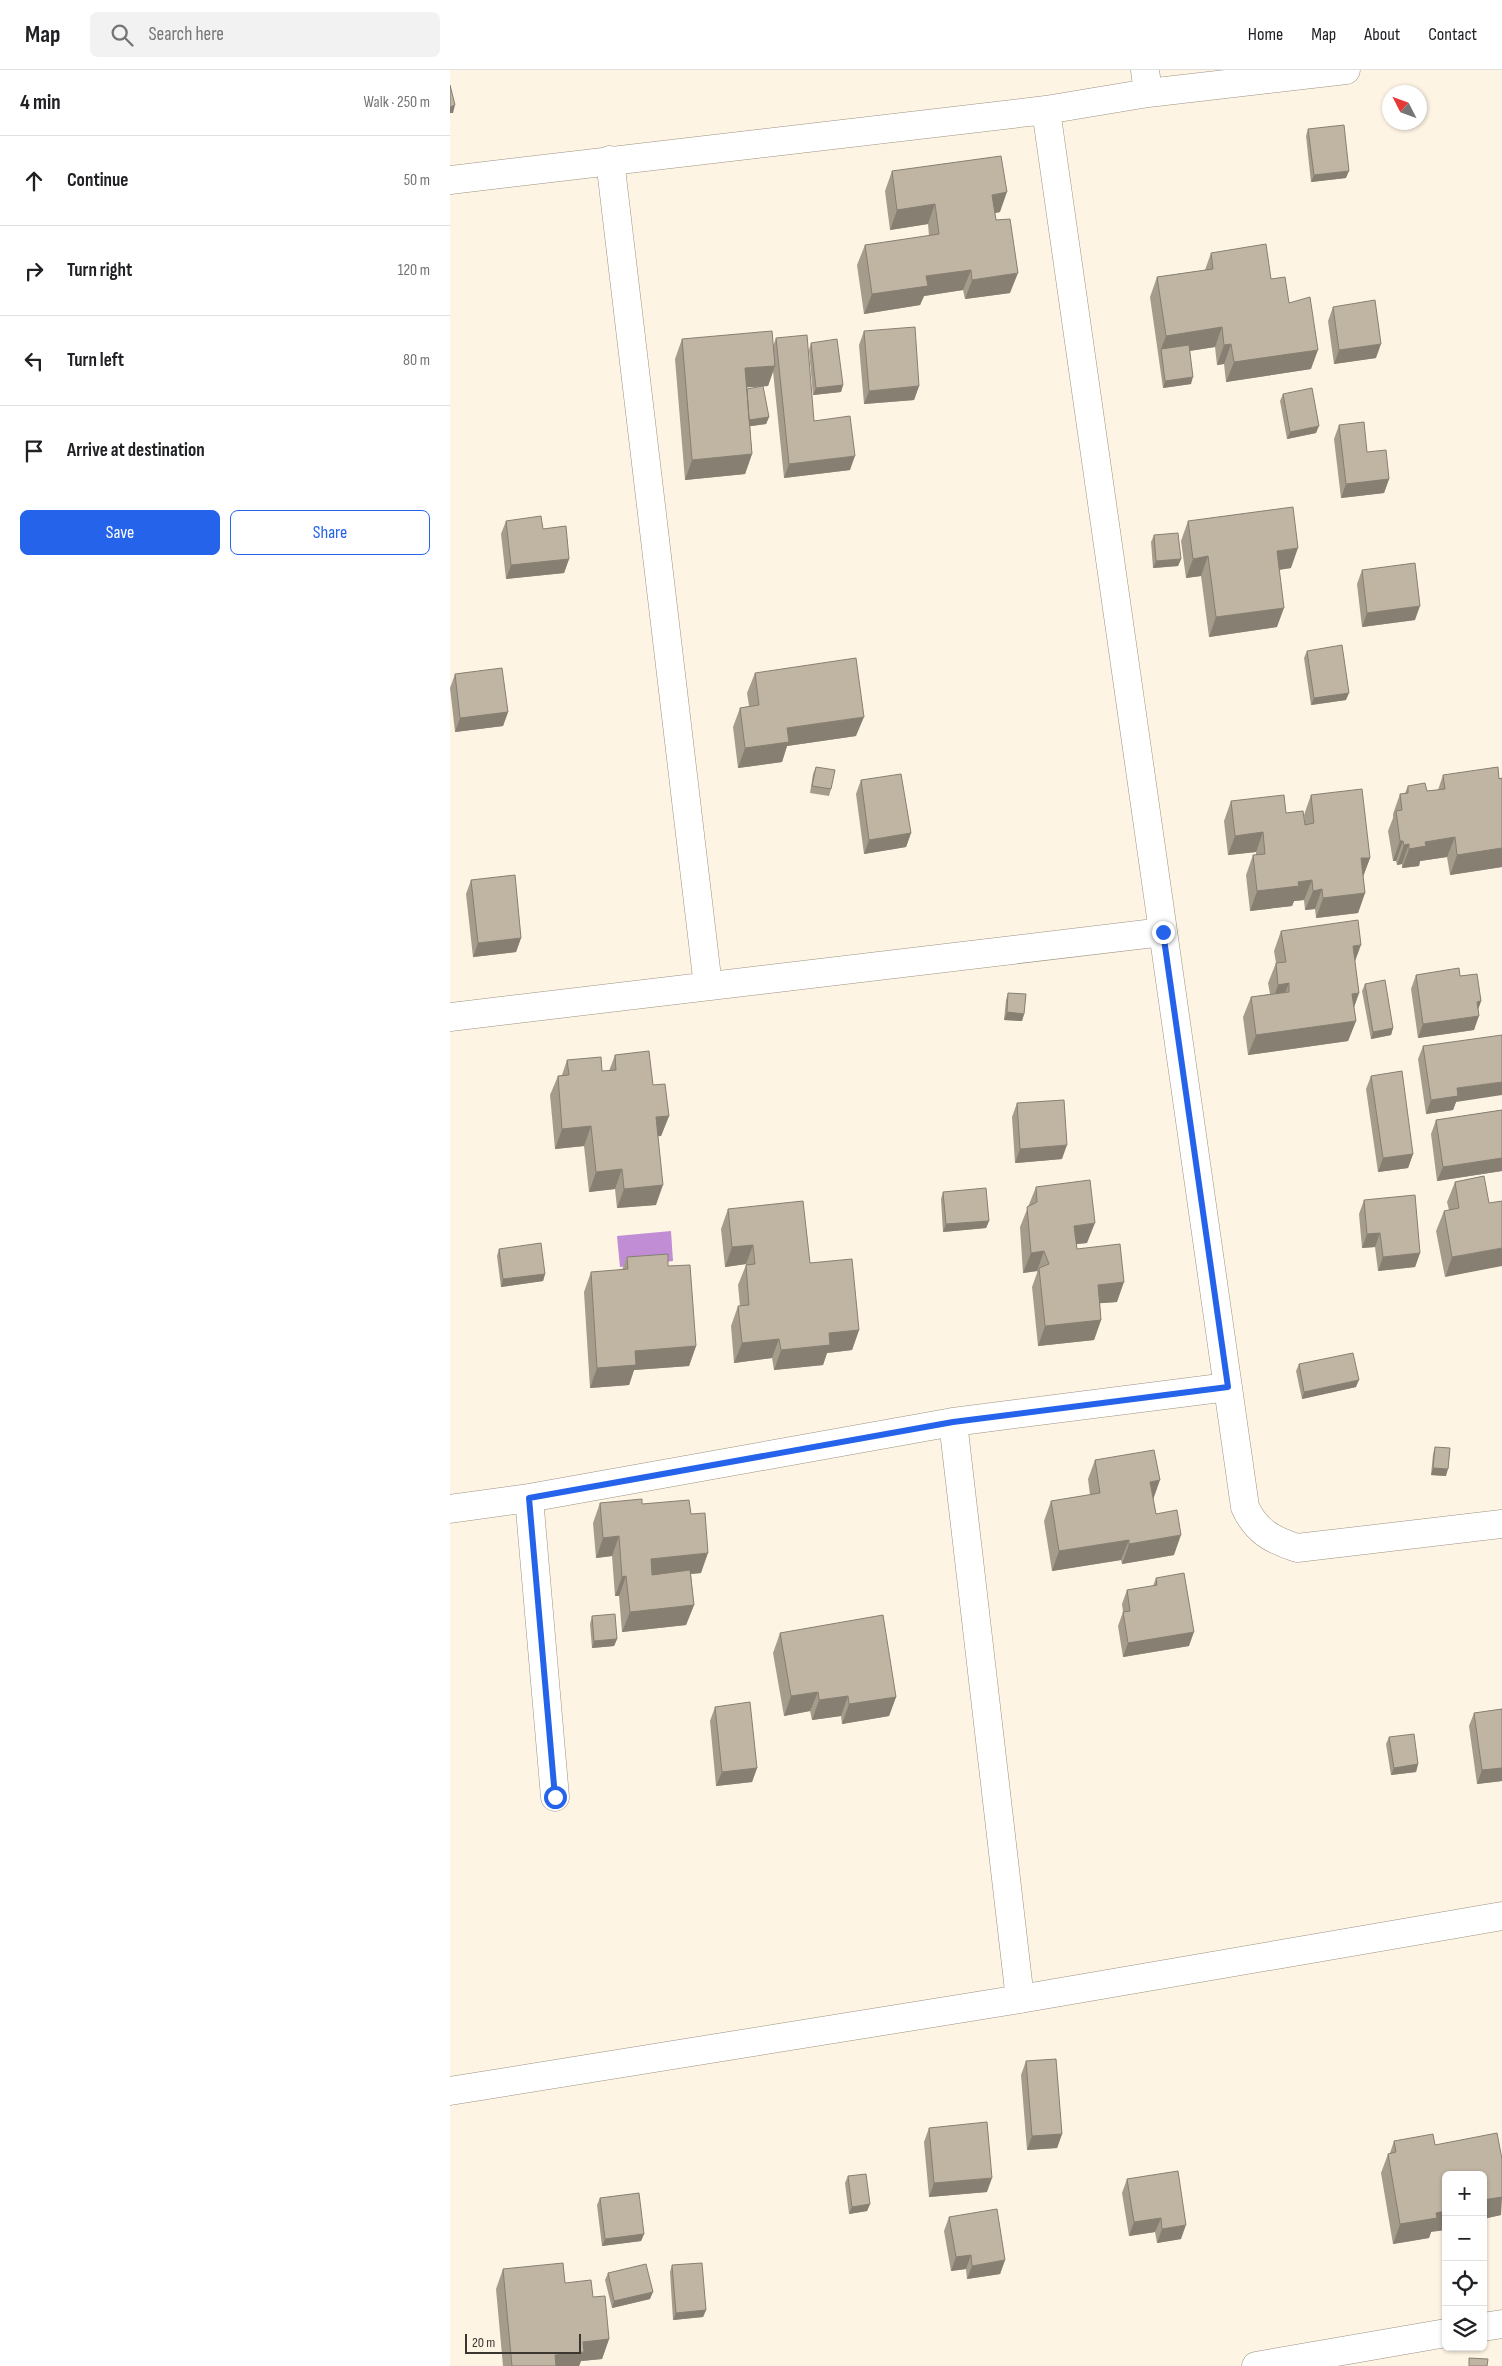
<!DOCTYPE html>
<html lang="en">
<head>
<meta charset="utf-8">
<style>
	body { margin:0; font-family:"Sofia Sans Condensed",sans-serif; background:#f2f2f2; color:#202124 }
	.controls { position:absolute; right:15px; bottom:15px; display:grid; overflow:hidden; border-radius:8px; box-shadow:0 1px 4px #0004 }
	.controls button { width:45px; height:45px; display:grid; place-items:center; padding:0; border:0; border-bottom:1px solid #e0e0e0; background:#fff; color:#202124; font:25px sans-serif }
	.compass { position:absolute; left:932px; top:15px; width:45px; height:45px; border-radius:50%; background:#fff; box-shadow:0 1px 4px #0004; rotate:312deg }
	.scale { position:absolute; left:15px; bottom:12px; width:116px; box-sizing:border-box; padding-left:5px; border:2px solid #3b362f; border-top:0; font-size:14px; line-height:18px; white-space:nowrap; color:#3b362f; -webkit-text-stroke:4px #fdf4e4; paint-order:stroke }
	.stop { position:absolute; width:15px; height:15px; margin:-11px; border:4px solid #2563eb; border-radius:50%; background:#fff }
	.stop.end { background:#2563eb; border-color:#fff; box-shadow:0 1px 5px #0008 }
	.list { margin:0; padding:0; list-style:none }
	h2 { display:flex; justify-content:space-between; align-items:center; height:65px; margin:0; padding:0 20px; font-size:21px }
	h2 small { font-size:16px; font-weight:400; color:#757577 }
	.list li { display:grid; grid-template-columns:32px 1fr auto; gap:15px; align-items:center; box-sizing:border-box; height:90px; padding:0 20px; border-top:1px solid #e0e0e0 }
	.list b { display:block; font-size:19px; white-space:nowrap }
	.list em { font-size:16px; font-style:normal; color:#757577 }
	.actions { display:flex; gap:10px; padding:15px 20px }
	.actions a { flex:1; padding:11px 0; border:1px solid #2563eb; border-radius:8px; text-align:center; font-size:18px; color:#2563eb }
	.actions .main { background:#2563eb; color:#fff }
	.icon { flex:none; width:28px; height:28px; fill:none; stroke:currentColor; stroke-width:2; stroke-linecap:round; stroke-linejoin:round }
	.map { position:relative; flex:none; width:1052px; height:2296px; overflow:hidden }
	header { display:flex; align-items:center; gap:30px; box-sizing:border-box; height:70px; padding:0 25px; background:#fff; border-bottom:1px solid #e0e0e0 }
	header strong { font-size:24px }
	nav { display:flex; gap:28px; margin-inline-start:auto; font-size:18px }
	.search { width:350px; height:45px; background:#f2f2f2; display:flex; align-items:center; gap:12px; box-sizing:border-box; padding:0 18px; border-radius:8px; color:#757577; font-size:19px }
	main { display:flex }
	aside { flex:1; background:#fff }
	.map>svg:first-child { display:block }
	.water { fill:#c18dd4 }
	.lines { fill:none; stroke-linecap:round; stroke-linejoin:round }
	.minor-casing { stroke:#9d9280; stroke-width:29 }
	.minor { stroke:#fff; stroke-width:28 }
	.wall { fill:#a59c8c }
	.shaded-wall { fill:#867f72 }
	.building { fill:#c0b5a3; stroke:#867f72 }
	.route { stroke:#2563eb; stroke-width:6 }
</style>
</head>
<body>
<header>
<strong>Map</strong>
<div class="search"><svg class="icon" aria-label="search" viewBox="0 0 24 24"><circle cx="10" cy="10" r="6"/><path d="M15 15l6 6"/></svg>Search here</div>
<nav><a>Home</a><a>Map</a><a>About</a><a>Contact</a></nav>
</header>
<main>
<aside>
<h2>4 min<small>Walk · 250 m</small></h2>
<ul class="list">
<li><svg class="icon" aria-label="ahead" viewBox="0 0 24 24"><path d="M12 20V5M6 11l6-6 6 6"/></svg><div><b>Continue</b></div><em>50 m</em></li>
<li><svg class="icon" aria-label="right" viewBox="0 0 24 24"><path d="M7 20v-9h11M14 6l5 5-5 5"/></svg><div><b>Turn right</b></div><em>120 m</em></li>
<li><svg class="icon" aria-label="left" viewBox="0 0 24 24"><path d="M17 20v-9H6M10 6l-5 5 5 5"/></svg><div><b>Turn left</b></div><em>80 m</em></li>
<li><svg class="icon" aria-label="arrive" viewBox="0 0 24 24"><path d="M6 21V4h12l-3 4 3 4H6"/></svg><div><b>Arrive at destination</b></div></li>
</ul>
<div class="actions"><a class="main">Save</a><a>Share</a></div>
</aside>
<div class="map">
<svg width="1052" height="2296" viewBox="0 0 1052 2296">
	<rect width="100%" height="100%" fill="#fdf4e4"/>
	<path class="water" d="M221,1161L223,1191L170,1197L167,1166Z"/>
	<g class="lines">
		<defs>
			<path id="minor" d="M695,0L698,23
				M596,40L795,1437C806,1461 822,1470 847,1478L1052,1454
				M160,90L258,916
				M0,110L596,40L698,23L896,0
				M0,947L713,862
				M503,1352L570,1929
				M79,1428L105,1727
				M0,1439L79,1428L503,1352L778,1317
				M0,2021L570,1929L1052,1846
				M1033,2257L1052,2254
				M806,2296L996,2263"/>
		</defs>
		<use href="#minor" class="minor-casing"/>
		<use href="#minor" class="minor"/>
	</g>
	<path class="wall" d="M858,59L896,108L861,112L856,66Z
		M442,101L550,142L545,143L560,223L515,229L513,220L474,226L470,235L414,244L407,195L415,175L479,166L478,154L440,160L435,121Z
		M761,183L821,209L839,233L861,299L776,312L774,294L767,295L765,277L740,281L741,314L713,318L700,227L707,207L755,200Z
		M883,237L926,288L884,294L878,251Z
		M414,261L469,316L464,330L414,334L409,275Z
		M326,268L364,351L400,400L334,408L323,301L318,316L297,317V319L319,347L316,354L300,356L302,384L295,404L235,410L225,289L232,269L323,276Z
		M361,273L393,315L391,322L363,325L359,280Z
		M833,324L866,363L837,369L830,331Z
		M889,355L917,382L939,409L934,423L891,428L884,369Z
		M56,451L93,459L119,489L114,503L56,509L51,464Z
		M738,451L841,498L829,500L827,557L759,567L751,506L736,508L731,471Z
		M704,465L731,489L728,496L703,498L701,472Z
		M912,500L965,550L912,557L907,514Z
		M857,581L896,630L861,635L854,588Z
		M305,603L406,666L337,676L332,692L288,698L283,657L290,638L299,636L297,623Z
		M5,604L58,642L53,656L5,662L0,618Z
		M366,697L381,719L379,726L360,723L363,704Z
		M993,705L1052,708V797L1000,805L997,787L970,791L969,796L952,798V794L947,795L946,791H943L938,761L943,748V744L950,724L955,723L958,716L977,721L988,720Z
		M411,710L461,763L456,777L414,784L406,724Z
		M861,725L920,788L913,806L915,823L908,843L866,848L865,839L855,840L854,830L844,831L842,836L800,841L796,805L803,785H806V782L778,785L774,751L781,731L836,743L855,755L854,745Z
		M21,810L71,868L66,882L23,887L16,824Z
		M831,861L905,892L909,923L904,937L906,951L898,971L798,985L793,947L801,927L820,924L818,913L826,893L824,881Z
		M966,905L1010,906L1031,931L1028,940L1024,960L968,968L961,919Z
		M915,914L943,958L941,965L921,969L912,921Z
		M558,923L574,944L572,951L554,950L556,930Z
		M973,976L1006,1032L1003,1040L976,1044L968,989Z
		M165,985L203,1015L219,1046L211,1066H208L206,1135L167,1138L165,1119L139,1122L134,1076L105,1079L100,1025L108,1006L112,1005L117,990L152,1001H159Z
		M921,1006L963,1084L958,1098L928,1102L916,1019Z
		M567,1033L612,1089L565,1093L562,1047Z
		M1052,1040V1101L987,1111L981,1064L986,1050Z
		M1034,1106L995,1207L986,1161L994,1141L999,1140L997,1132L1005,1112Z
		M586,1117L637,1173L626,1174L627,1179L667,1232L650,1233L651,1250L644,1270L588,1276L582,1217L587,1203V1201L573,1203L570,1157Z
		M493,1122L539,1151L536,1158L493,1162L491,1129Z
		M914,1130L970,1183L965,1197L928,1201L925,1177L912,1178L909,1144Z
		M278,1139L360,1193L409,1260L402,1280L377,1283L373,1295L324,1300L322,1288L284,1293L281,1256L288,1236H290L288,1215L296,1195V1194L275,1197L271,1159Z
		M49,1179L95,1204L93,1211L51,1217L47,1186Z
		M177,1187L218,1196L246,1276L239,1296L184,1300L179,1315L140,1318L134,1222L141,1202L172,1200Z
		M849,1294L906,1317L852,1329L846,1301Z
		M985,1377L996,1406L981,1405L983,1384Z
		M645,1390L703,1428L706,1444L724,1485L672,1494L671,1490L602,1501L594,1451L601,1431L640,1425L638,1409Z
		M150,1433L192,1434L241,1444L251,1503L241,1504L244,1535L236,1555L172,1562L169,1526H165L162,1486L146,1488L143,1453Z
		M706,1508L739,1576L673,1587L668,1556L673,1542L672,1534L677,1520L703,1516Z
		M142,1546L167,1569L164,1576L142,1578L140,1554Z
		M330,1563L446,1627L439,1646L392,1654L391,1646L362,1650L360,1641L334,1646L323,1583Z
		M265,1637L307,1698L302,1712L266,1716L260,1651Z
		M1052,1639V1711L1027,1714L1019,1656L1024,1643Z
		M939,1667L968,1694L966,1702L941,1705L936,1674Z
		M576,1991L612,2064L607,2078L577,2080L571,2005Z
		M479,2058L537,2122L479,2127L474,2072Z
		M944,2071L985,2075L1052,2089L1051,2145L1033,2149V2105L981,2162L979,2168L943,2174L931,2103L938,2084L940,2083Z
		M398,2106L420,2134L417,2141L399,2144L395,2113Z
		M677,2109L731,2169L707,2173L705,2162L679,2166L672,2123Z
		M150,2128L194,2164L191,2171L152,2176L147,2135Z
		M499,2147L555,2190L550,2204L517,2209L516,2199L501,2201L494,2161Z
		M222,2195L256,2240L253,2247L223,2250L220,2202Z
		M53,2199L115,2213L143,2227L159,2269L152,2289L131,2291L129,2296H53L46,2219Z
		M158,2203L200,2229L162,2238L155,2210Z"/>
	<path class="shaded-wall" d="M5,35L3,43H0V37Z
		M899,101L896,108L861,112L864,105Z
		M557,122L550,142L535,145L542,125Z
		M485,134L478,154L440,160L447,140Z
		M521,200L513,220L474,226L470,235L414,244L422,224L476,206Z
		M568,203L560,223L515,229L522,210Z
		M772,257L765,277L712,285L711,279L716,266Z
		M781,274L774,294L767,295L774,275Z
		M931,274L926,288L884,294L889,280Z
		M868,280L861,299L776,312L784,292Z
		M325,296L318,316L288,318L295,298Z
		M743,307L741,314L713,318L715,311Z
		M393,315L391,322L363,325L366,318Z
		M469,316L464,330L414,334L419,321Z
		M319,347L316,354L295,357L298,350Z
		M869,356L866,363L837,369L840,362Z
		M302,384L295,404L235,410L242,390Z
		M405,386L400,400L334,408L339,394Z
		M939,409L934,423L891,428L896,414Z
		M848,478L841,498L820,501L827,481Z
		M758,486L751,506L736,508L743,489Z
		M119,489L114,503L56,509L61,495Z
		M731,489L728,496L703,498L706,491Z
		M970,536L965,550L912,557L917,543Z
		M834,538L827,557L759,567L766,547Z
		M899,623L896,630L861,635L864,628Z
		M58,642L53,656L5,662L10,648Z
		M414,647L406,666L337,676L332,692L288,698L295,678L337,658Z
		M813,762L806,782L778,785L785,766Z
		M461,763L456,777L414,784L419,770Z
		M1005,767L997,787L970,791L969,796L952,798L959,779L975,772Z
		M950,771H953L946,791H943Z
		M959,774L952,794L947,795L954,775Z
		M1052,778V797L1000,805L1007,785Z
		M911,788H920L913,807Z
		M862,810L854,830L844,831L842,836L800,841L807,821L848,812Z
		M872,819L865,839L855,840L863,821Z
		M915,823L908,843L866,848L873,828Z
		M71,868L66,882L23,887L28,873Z
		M911,875L904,894L903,876Z
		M839,913L831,933L821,935L828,915Z
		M909,923L902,943V924Z
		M1031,931L1026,945L1027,932Z
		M557,942L574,944L572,951L554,950Z
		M1029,946L1024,960L968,968L973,954Z
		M906,951L898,971L798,985L806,965Z
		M943,958L941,965L921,969L923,962Z
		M1052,1012V1025L1006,1032L1003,1040L976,1044L981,1030L1007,1018Z
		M219,1046L211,1066L199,1067L206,1047Z
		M141,1056L134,1076L105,1079L112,1059Z
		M617,1075L612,1089L565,1093L570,1079Z
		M963,1084L958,1098L928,1102L933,1088Z
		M1052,1088V1101L987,1111L993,1097Z
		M172,1099L165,1119L139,1122L146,1102Z
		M213,1115L206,1135L167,1138L174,1119Z
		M539,1151L536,1158L493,1162L496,1154Z
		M645,1153L637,1173L617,1175L624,1156Z
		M930,1163L925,1177L912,1178L917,1164Z
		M303,1175L296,1194L275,1197L282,1177Z
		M1052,1178V1196L995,1207L1002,1187Z
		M594,1181L587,1201L573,1203L581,1183Z
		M970,1183L965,1197L928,1201L933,1187Z
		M95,1204L93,1211L51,1217L53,1209Z
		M674,1212L667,1232L640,1234L648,1215Z
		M651,1250L644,1270L588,1276L595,1256Z
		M409,1260L402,1280L377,1283L373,1295L324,1300L331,1280L379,1263Z
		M329,1269L322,1288L284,1293L292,1273Z
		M246,1276L239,1296L184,1300L179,1315L140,1318L147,1298L185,1281Z
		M909,1310L906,1317L852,1329L854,1322Z
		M983,1398L998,1399L996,1406L981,1405Z
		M710,1410L703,1430L700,1412Z
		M731,1465L724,1485L672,1494L679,1474Z
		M169,1466L162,1486L146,1488L153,1468Z
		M679,1470L671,1490L602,1501L609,1481Z
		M258,1483L251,1503L193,1508L201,1489Z
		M176,1506L169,1526H165L172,1507Z
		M244,1535L236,1555L172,1562L180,1542Z
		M744,1562L739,1576L673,1587L678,1573Z
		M167,1569L164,1576L142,1578L144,1571Z
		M368,1622L360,1641L334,1646L341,1626Z
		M398,1626L391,1646L362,1650L369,1630Z
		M446,1627L439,1646L392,1654L399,1634Z
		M968,1694L966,1702L941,1705L944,1698Z
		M307,1698L302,1712L266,1716L272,1702Z
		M1052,1698V1711L1027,1714L1032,1700Z
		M612,2064L607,2078L577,2080L582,2066Z
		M542,2108L537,2122L479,2127L484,2113Z
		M1052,2127L1051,2145L1033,2149V2130Z
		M420,2134L417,2141L399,2144L402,2137Z
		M996,2141V2160L981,2162L979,2168L943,2174L950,2154L986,2143Z
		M711,2148L705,2162L679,2166L684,2152Z
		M736,2155L731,2169L707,2173L712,2159Z
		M194,2164L191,2171L152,2176L155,2169Z
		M521,2185L516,2199L501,2201L506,2187Z
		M555,2190L550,2204L517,2209L522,2196Z
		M203,2222L200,2229L162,2238L164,2231Z
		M256,2240L253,2247L223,2250L226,2243Z
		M159,2269L152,2289L131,2291L129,2296H102L105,2285L133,2272Z"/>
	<path class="building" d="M0,15L5,35L0,37Z
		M894,55L899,101L864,105L858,59Z
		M551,86L557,122L542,125L546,150L560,149L568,203L522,210L521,200L476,206L478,216L422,224L415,175L489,164L485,134L447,140L442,101Z
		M816,174L821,209L835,207L839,233L860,227L868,280L784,292L781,274L774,275L772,257L716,266L707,207L763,199L761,183Z
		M925,230L931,274L889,280L883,237Z
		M465,257L469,316L419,321L414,261Z
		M322,261L325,296L295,298L302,384L242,390L232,269Z
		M357,265L364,351L400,346L405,386L339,394L326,268Z
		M387,269L393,315L366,318L361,273Z
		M739,275L743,307L715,311L711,279Z
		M313,316L319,347L299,350L297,319Z
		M862,318L869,356L840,362L833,324Z
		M914,352L917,382L936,380L939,409L896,414L889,355Z
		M843,437L848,478L827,481L834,538L766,547L758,486L743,489L738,451Z
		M91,446L93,459L116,456L119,489L61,495L56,451Z
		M728,463L731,489L706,491L704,465Z
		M965,493L970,536L917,543L912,500Z
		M892,575L899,623L864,628L857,581Z
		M406,588L414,647L337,658L339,672L295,678L290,638L309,635L305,603Z
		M52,598L58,642L10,648L5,604Z
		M366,697L385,700L381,719L362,716Z
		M1048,697L1049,709L1052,708V778L1007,785L1005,767L975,772L976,776L959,779V774L954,775L953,771H950L946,741L952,740L950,724L958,723V716L975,713L977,721L995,719L993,705Z
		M451,704L461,763L419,770L411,710Z
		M912,719L920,788H911L915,823L873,828L872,819L863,821L862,810L848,812L849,816L807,821L803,785L815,784L813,762L785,766L781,731L834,725L836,743L853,741L855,755L864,753L861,725Z
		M65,805L71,868L28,873L21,810Z
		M908,850L911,875L903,876L909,923L902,924L906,951L806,965L801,927L839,922V913L828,915L826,893L836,892L831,861Z
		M1009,898L1010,906L1027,904L1031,931L1027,932L1029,946L973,954L966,905Z
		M935,910L943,958L923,962L915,914Z
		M558,923L576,924L574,944L557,942Z
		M1052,965V1012L1007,1018L1008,1026L981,1030L973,976Z
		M199,981L203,1015L215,1014L219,1046L206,1047L213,1115L174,1119L172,1099L146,1102L141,1056L112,1059L108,1006L119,1005L117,990L151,987L152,1001L166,1000L165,985Z
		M952,1001L963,1084L933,1088L921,1006Z
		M614,1030L617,1075L570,1079L567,1033Z
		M1052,1040V1088L993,1097L986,1050Z
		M1034,1106L1039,1133L1052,1131V1178L1002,1187L994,1141L1009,1138L1005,1112Z
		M640,1110L645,1153L624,1156L627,1179L670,1174L674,1212L648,1215L651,1250L595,1256L589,1198L599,1194L594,1181L581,1183L577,1137L587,1132L586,1117Z
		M536,1118L539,1151L496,1154L493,1122Z
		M965,1125L970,1183L933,1187L930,1163L917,1164L914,1130Z
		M353,1131L360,1193L402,1189L409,1260L379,1263L380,1275L331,1280L329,1269L292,1273L288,1236L299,1235L296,1195L305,1194L303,1175L282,1177L278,1139Z
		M91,1173L95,1204L53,1209L49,1179Z
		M218,1184V1196L240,1195L246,1276L185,1281L186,1295L147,1298L141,1202L178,1199L177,1187Z
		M903,1283L909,1310L854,1322L849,1294Z
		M985,1377L1000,1378L998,1399L983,1398Z
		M704,1380L710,1410L700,1412L706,1444L727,1440L731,1465L679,1474V1470L609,1481L601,1431L650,1423L645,1390Z
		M192,1429V1434L239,1430L241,1444L255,1443L258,1483L201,1489L202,1505L240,1500L244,1535L180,1542L176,1506L172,1507L169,1466L153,1468L150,1433Z
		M734,1503L744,1562L678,1573L673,1542L680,1541L677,1520L707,1515L706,1508Z
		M165,1544L167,1569L144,1571L142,1546Z
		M433,1545L446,1627L399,1634L398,1626L369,1630L368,1622L341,1626L330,1563Z
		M300,1632L307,1698L272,1702L265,1637Z
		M1052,1639V1698L1032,1700L1024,1643Z
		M964,1664L968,1694L944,1698L939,1667Z
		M606,1989L612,2064L582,2066L576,1991Z
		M537,2052L542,2108L484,2113L479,2058Z
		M1047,2063L1052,2089V2127L1033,2130V2105H996V2141L986,2143L987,2148L950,2154L938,2084L946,2082L944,2071L983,2064L985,2075Z
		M728,2101L736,2155L712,2159L711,2148L684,2152L677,2109Z
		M416,2104L420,2134L402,2137L398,2106Z
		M189,2123L194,2164L155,2169L150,2128Z
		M547,2139L555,2190L522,2196L521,2185L506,2187L499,2147Z
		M113,2193L115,2213L141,2210L143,2227L155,2226L159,2269L133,2272L134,2282L105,2285L106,2296H62L53,2199Z
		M252,2193L256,2240L226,2243L222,2195Z
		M196,2194L203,2222L164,2231L158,2203Z
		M1019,2288L1038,2289L1037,2296H1019Z"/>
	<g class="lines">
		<path class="route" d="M105,1727L79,1428L503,1352L778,1317L713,862"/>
	</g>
</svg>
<div class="controls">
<button>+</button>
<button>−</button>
<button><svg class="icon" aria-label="locate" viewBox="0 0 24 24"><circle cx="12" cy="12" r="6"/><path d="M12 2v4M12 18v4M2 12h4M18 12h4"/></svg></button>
<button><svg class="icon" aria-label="layers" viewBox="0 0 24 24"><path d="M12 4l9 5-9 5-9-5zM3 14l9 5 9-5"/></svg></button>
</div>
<svg class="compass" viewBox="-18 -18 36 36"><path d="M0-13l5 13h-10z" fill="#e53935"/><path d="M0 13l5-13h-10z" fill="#757577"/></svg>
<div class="scale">20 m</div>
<div class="stop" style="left:105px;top:1727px"></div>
<div class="stop end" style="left:713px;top:862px"></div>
</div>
</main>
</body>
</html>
